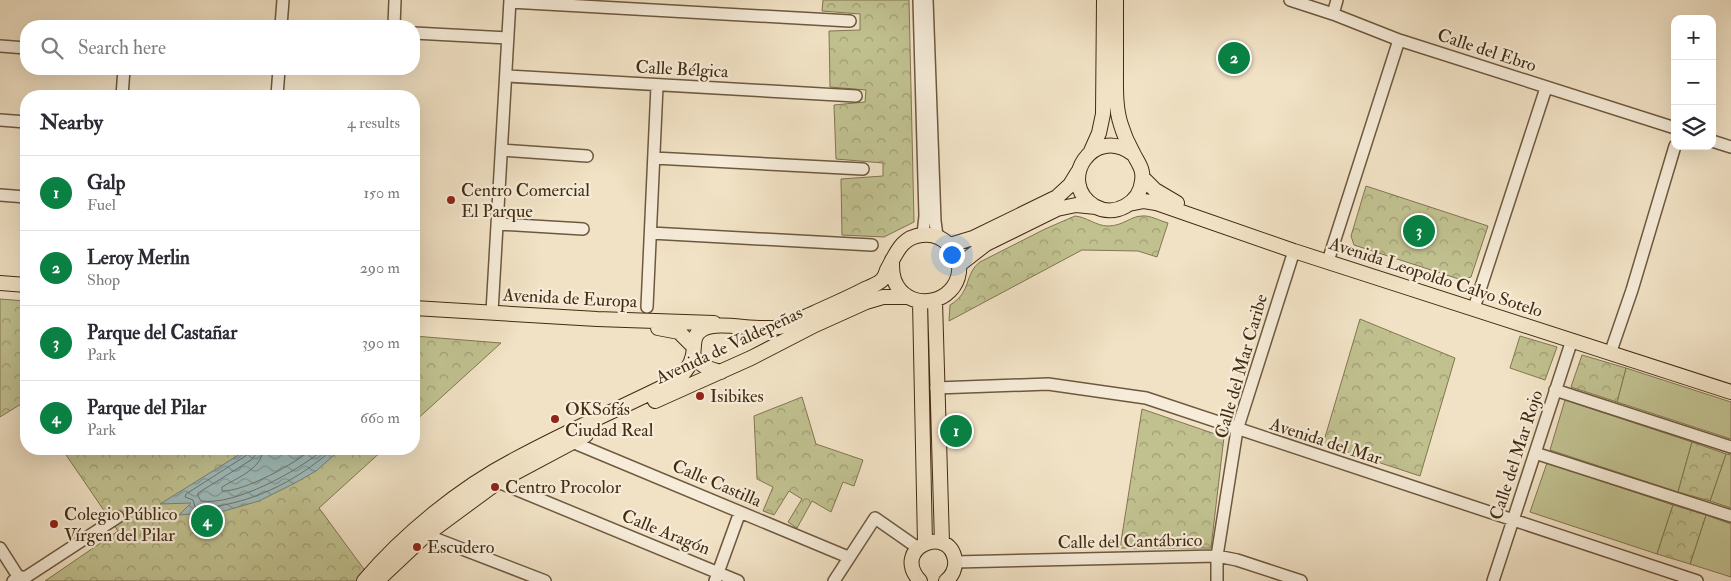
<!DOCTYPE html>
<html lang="en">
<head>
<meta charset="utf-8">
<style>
	body { margin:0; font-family:"IM FELL Double Pica",serif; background:#f7f7f7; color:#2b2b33 }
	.controls { position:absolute; right:15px; top:15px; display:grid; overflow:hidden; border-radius:10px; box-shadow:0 5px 20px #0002 }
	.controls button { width:45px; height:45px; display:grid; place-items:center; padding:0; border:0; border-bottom:1px solid #e1e1e2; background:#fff; color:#2b2b33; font:25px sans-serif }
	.you { position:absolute; left:951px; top:254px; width:18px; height:18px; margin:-12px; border:4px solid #fff; border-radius:50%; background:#1a73e8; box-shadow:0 0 0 8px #1a73e833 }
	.badge { display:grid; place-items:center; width:32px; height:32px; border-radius:50%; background:#0b8043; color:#fff; font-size:16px; font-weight:700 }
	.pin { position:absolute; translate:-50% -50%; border:2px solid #fff; box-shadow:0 1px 5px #0006 }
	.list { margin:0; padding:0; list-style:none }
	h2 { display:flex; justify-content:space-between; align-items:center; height:65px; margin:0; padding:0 20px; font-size:21px }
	h2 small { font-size:16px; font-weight:400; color:#7c7c81 }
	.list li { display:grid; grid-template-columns:32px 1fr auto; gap:15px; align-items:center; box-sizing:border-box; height:75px; padding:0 20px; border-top:1px solid #e1e1e2 }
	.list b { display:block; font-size:19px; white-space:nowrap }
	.list p { margin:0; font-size:16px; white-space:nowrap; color:#7c7c81 }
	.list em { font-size:16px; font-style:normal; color:#7c7c81 }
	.icon { flex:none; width:28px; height:28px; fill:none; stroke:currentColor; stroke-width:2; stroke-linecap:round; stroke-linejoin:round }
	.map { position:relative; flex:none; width:1731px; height:581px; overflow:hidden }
	.search { position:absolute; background:#fff; box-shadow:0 5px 20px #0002; left:20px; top:20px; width:400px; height:55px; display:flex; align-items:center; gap:12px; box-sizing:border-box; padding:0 18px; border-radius:20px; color:#7c7c81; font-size:19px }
	.panel { position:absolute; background:#fff; box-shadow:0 5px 20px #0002; left:20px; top:90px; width:400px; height:365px; border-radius:20px }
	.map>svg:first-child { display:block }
	.grass { fill:#c1c190; stroke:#827650 }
	.park { fill:url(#park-crowns); stroke:#827650 }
	.water { fill:url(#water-waves); stroke:#798278 }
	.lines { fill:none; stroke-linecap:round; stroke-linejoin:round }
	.shore { stroke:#707467; stroke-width:1 }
	.minor-casing { stroke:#6e593e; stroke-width:14 }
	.major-casing { stroke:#422b11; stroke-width:16 }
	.minor { stroke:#f6ecd9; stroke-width:11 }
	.major { stroke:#f1e2c5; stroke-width:14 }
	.poi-dot { fill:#8f2418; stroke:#f6ecd9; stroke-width:2 }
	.labels { text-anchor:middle; stroke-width:4.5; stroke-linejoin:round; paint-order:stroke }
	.street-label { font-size:18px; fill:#422b11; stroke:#f6ecd9 }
	.poi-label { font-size:18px; fill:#422b11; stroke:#f6ecd9; text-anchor:start }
</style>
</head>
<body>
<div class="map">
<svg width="1731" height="581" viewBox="0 0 1731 581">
	<defs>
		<pattern id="park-crowns" width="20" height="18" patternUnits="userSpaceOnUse" patternTransform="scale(1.25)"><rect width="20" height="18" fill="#c1c190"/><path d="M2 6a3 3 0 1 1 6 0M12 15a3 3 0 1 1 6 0" fill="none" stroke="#9e9d74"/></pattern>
		<pattern id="water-waves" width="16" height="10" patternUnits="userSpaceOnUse" patternTransform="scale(1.25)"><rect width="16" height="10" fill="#9ebcbd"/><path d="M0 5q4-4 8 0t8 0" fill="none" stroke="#829998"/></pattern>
	</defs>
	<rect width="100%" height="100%" fill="#f1e2c5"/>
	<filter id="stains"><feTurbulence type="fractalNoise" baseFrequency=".004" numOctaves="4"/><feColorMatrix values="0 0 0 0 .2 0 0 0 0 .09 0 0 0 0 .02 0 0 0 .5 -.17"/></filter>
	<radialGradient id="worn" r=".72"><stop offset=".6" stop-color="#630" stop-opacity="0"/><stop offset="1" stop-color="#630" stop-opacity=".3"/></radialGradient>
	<path class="grass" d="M1626,368L1731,402V439L1617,402Z
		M1565,400L1692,442L1678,492L1550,450Z
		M1726,454L1731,455V508L1710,501Z
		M1547,463L1673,505L1657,554L1530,512Z
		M1706,515L1731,524V577L1690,564Z"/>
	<path class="park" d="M823,0H909L914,222L884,237L842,235L841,179L883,176V163L836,159L834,105L865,102L866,90L830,87L829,31L860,30V14L822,11Z
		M1366,186L1488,226L1471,277L1462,280L1354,245L1351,236Z
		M1075,216C1087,217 1096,226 1108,226C1123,226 1131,216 1142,216C1150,215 1160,221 1168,223L1157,257L1138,251L1082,250L949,321L950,305C972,292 964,274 980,262L1045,229Z
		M0,299L26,301V401L0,417Z
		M1360,319L1455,358L1420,476L1323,444Z
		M414,336L501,343L414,422Z
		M1520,336L1557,347L1545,380L1510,368Z
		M1582,355L1626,368L1617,402L1571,387Z
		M802,397L816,444L863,460L854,486L843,482L831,512L812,501L797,528L788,522L802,499L789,491L774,515L763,511L773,487L757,479L754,416Z
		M1142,409L1224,437L1211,548H1120Z
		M1692,442L1726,454L1710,501L1678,492Z
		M62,449H384L319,508L369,576L365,581H45L118,531Z
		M1673,505L1706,515L1690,564L1657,554Z"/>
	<path class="water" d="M248,449H341L316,471L295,483L259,501L224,511L179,515L191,503L160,504Z"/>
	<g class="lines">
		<path class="shore" d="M250,449L247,455L186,494L185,497L193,500L195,507L197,509C250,504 293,484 333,449
			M256,449L255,456L251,460L198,493V496L201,501C235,506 298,471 324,449
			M263,449C263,468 237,478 222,487V491C244,492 296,463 312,449"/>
		<defs>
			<path id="minor" d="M919,0L925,216L923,234
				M927,0L935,221L937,236
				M1290,0L1333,14L1399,40L1675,128
				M510,2L850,21
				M1333,14L1337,0
				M281,26L283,0
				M394,26L395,0
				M414,33L508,38
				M0,46L26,48
				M506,76L856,96
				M122,96L124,69
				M277,96L279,69
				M0,120L26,122
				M1712,141L1731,147
				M502,150L587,156
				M654,158L863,169
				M0,195L26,197
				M498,224L583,229
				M651,233L872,245
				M1329,258L1399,40
				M1475,305L1546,88
				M647,307L657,86
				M492,312L510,0
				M1612,348L1632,290L1675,146
				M936,388L1048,384L1146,398L1697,581
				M1555,390L1731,447
				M572,442L848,557
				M1535,453L1731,516
				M498,482L738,581
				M426,535L545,581
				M0,548L21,581
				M955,562L1217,556L1237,560L1301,581
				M13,581L19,577H26L118,517
				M715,581L740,512
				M834,581L875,518L918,548
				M1217,581V556L1237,430L1294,251
				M1493,581L1572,340"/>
			<path id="major" d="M1116,0C1116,23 1116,46 1116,68C1116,87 1115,107 1121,125C1124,135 1128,144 1133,153C1138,163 1144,169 1142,181C1140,203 1115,218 1094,206C1056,182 1093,124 1133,154
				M1091,151L1099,133L1103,114L1104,0
				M1143,178L1155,190L1177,203
				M1129,204L1144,201L1156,203L1294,251L1731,392
				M950,245L973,238L1057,197L1070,185L1078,172
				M959,265L986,244L1057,209L1076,205L1096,207
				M0,283L26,285
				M935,301L942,543
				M920,302L925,543
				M414,308L597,319L714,323
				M658,328L679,332L693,346
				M693,355C700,366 709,369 721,372
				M655,401L751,358L815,325L866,302L883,297H907
				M364,581C403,535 460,488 514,460C567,431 623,407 677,380C685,373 691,365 693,355C695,344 692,335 703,329C719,320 758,332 779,327C791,325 802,318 814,313C831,305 848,298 865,289C870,287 878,284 882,280C884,278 886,273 887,270C896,254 901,237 922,235C943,232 961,252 959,272C955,303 913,312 897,286C892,278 892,269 892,260
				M377,581L426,535L498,482L586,435
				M920,581C890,548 949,523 955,560C956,568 952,576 946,581"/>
		</defs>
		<use href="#minor" class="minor-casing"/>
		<use href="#major" class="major-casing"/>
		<use href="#minor" class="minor"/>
		<use href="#major" class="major"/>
	</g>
	<g class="poi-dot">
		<circle cx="451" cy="200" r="5"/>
		<circle cx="700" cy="396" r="5"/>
		<circle cx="555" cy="419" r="5"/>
		<circle cx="495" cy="487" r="5"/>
		<circle cx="54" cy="524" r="5"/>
		<circle cx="417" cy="547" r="5"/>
	</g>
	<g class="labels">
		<g class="street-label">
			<text transform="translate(1487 50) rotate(18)" y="6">Calle del Ebro</text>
			<text transform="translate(682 69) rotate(3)" y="6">Calle Bélgica</text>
			<text transform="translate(1436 277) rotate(18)" y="6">Avenida Leopoldo Calvo Sotelo</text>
			<text transform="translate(570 298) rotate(3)" y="6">Avenida de Europa</text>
			<text transform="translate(729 345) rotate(-25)" y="6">Avenida de Valdepeñas</text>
			<text transform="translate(1241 366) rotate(-74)" y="6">Calle del Mar Caribe</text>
			<text transform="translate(1326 441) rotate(18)" y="6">Avenida del Mar</text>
			<text transform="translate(1516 455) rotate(-72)" y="6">Calle del Mar Rojo</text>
			<text transform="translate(717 483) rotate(23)" y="6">Calle Castilla</text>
			<text transform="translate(666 532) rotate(22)" y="6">Calle Aragón</text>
			<text transform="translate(1130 541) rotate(-1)" y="6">Calle del Cantábrico</text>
		</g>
		<g class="poi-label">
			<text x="461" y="196">Centro Comercial<tspan x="461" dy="21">El Parque</tspan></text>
			<text x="710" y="402">Isibikes</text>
			<text x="565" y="415">OKSofás<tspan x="565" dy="21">Ciudad Real</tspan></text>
			<text x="505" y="493">Centro Procolor</text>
			<text x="64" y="520">Colegio Público<tspan x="64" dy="21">Vírgen del Pilar</tspan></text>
			<text x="427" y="553">Escudero</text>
		</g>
	</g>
	<rect width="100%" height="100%" filter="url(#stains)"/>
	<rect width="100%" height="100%" fill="url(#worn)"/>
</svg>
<div class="controls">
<button>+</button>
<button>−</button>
<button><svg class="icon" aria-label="layers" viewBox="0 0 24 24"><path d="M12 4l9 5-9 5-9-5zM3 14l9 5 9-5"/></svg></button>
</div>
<div class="you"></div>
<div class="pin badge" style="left:956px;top:431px">1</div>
<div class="pin badge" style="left:1234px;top:58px">2</div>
<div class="pin badge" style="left:1419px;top:231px">3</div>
<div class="pin badge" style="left:207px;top:521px">4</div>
<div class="search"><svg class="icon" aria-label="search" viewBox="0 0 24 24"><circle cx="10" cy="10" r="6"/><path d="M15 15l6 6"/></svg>Search here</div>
<section class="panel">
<h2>Nearby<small>4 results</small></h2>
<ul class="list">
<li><span class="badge">1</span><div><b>Galp</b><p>Fuel</p></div><em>150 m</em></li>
<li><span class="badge">2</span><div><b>Leroy Merlin</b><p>Shop</p></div><em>290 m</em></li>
<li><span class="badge">3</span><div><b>Parque del Castañar</b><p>Park</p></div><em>390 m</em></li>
<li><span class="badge">4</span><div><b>Parque del Pilar</b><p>Park</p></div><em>660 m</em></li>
</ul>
</section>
</div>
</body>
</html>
